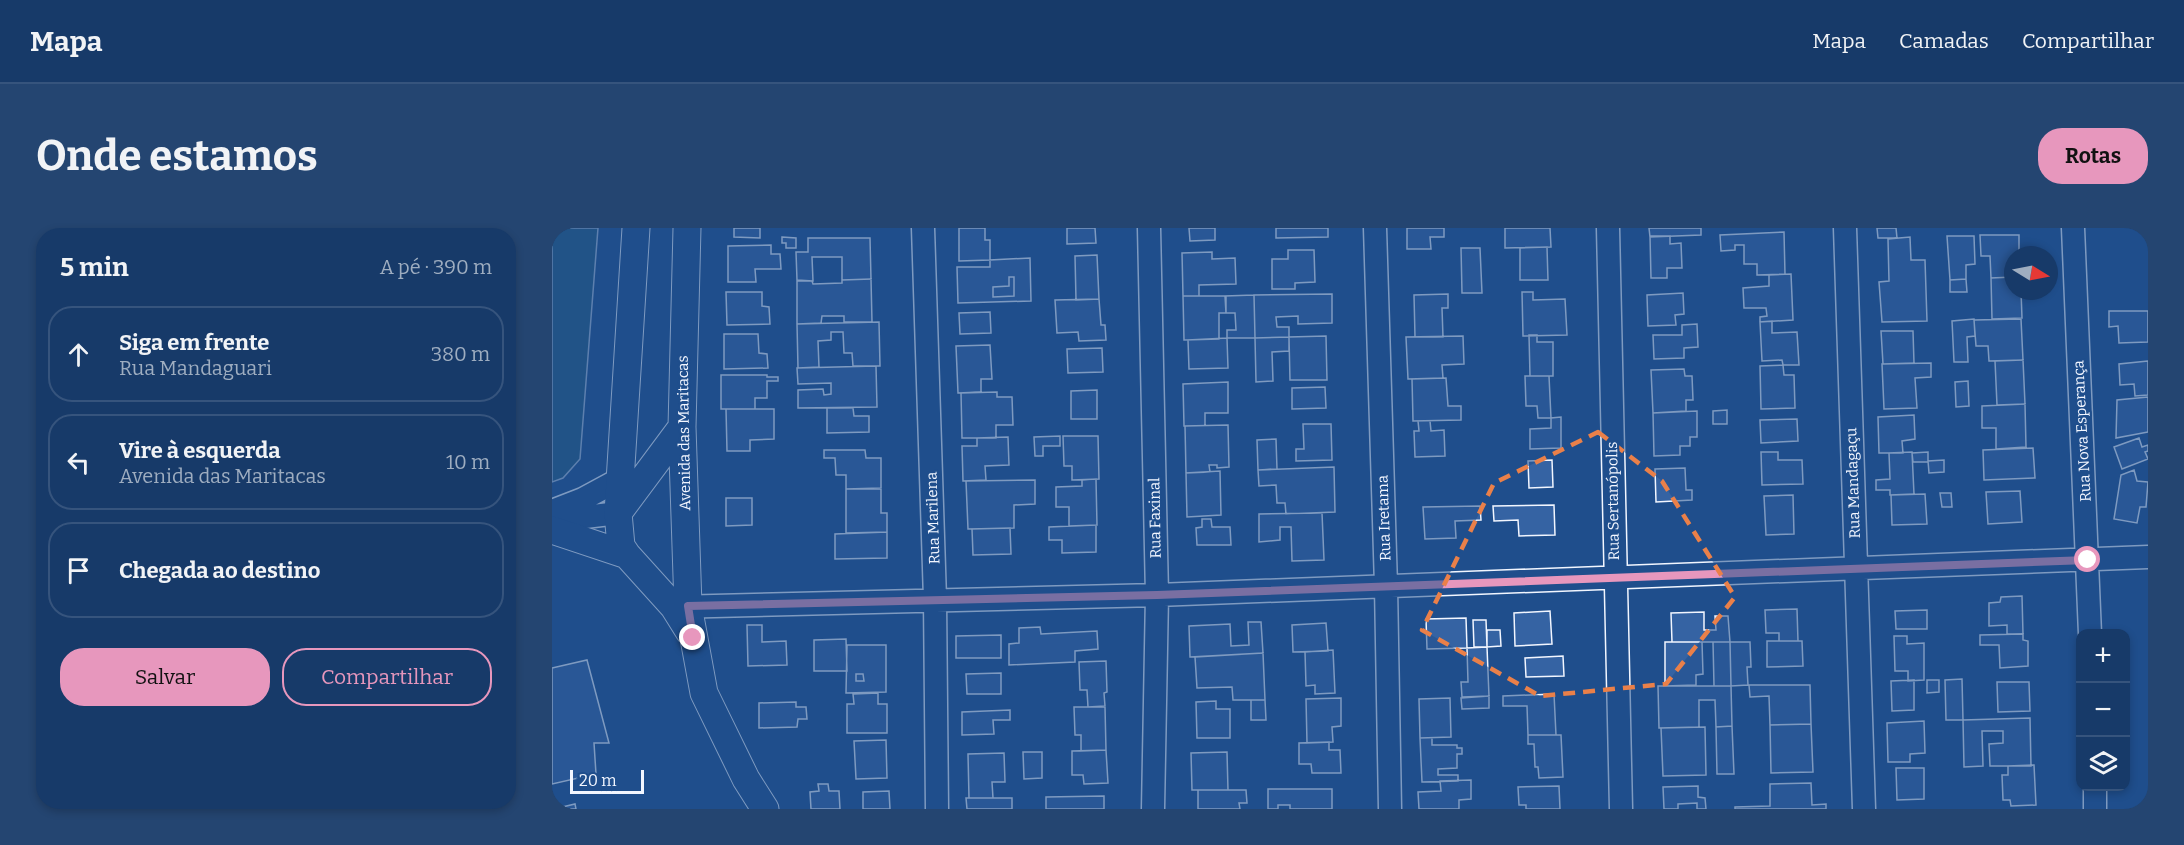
<!DOCTYPE html>
<html lang="pt">
<head>
<meta charset="utf-8">
<style>
	body { margin:0; font-family:Bitter,serif; background:#244571; color:#f1f3f6 }
	.controls { position:absolute; right:18px; bottom:18px; display:grid; overflow:hidden; border-radius:12px; box-shadow:0 3px 9px #0003 }
	.controls button { width:54px; height:54px; display:grid; place-items:center; padding:0; border:0; border-bottom:2px solid #36547d; background:#173a69; color:#f1f3f6; font:30px sans-serif }
	.compass { position:absolute; left:1452px; top:18px; width:54px; height:54px; border-radius:50%; background:#173a69; box-shadow:0 3px 9px #0003; rotate:100deg }
	.scale { position:absolute; left:18px; bottom:15px; width:74px; box-sizing:border-box; padding-left:6px; border:3px solid #f2f6ff; border-top:0; font-size:16px; line-height:21px; white-space:nowrap; color:#f2f6ff; -webkit-text-stroke:4px #1f4e8c; paint-order:stroke }
	.stop { position:absolute; width:18px; height:18px; margin:-14px; border:4px solid #e797bd; border-radius:50%; background:#fff }
	.stop.end { background:#e797bd; border-color:#fff; box-shadow:0 2px 6px #0008 }
	.list { margin:0; padding:0; list-style:none }
	h2 { display:flex; justify-content:space-between; align-items:center; height:78px; margin:0; padding:0 24px; font-size:26px }
	h2 small { font-size:20px; font-weight:400; color:#9eadc0 }
	.list li { display:grid; grid-template-columns:39px 1fr auto; gap:18px; align-items:center; box-sizing:border-box; height:96px; margin:0 12px 12px; padding:0 12px; border:2px solid #36547d; border-radius:24px }
	.list b { display:block; font-size:22px; white-space:nowrap }
	.list p { margin:0; font-size:20px; white-space:nowrap; color:#9eadc0 }
	.list em { font-size:20px; font-style:normal; color:#9eadc0 }
	.actions { display:flex; gap:12px; padding:18px 24px }
	.actions a { flex:1; padding:14px 0; border:2px solid #e797bd; border-radius:24px; text-align:center; font-size:21px; color:#e797bd }
	.actions .main { background:#e797bd; color:#111 }
	.icon { flex:none; width:33px; height:33px; fill:none; stroke:currentColor; stroke-width:2; stroke-linecap:round; stroke-linejoin:round }
	.map { position:relative; flex:none; width:1596px; height:581px; overflow:hidden; border-radius:24px }
	header { display:flex; align-items:center; gap:36px; box-sizing:border-box; height:84px; padding:0 30px; background:#173a69; border-bottom:2px solid #36547d }
	header strong { font-size:28px }
	nav { display:flex; gap:33px; margin-inline-start:auto; font-size:21px }
	.intro { display:flex; align-items:center; justify-content:space-between; box-sizing:border-box; height:144px; padding:0 36px }
	h1 { margin:0; font-size:42px }
	.button { padding:15px 27px; border-radius:24px; background:#e797bd; color:#111; font-size:21px; font-weight:700 }
	main { display:flex; gap:36px; padding:0 36px }
	aside { flex:1; background:#173a69; border-radius:24px; box-shadow:0 3px 9px #0003 }
	.map>svg:first-child { display:block }
	.green { fill:#245a82; stroke:#a8bbd7; stroke-width:1.5 }
	.building { fill:#3563a3; stroke:#f2f6ff; stroke-width:1.5 }
	.lines { fill:none; stroke-linecap:round; stroke-linejoin:round }
	.minor-casing { stroke:#f2f6ff; stroke-width:25 }
	.tertiary-casing { stroke:#f2f6ff; stroke-width:29 }
	.minor { stroke:#1f4e8c; stroke-width:22 }
	.tertiary { stroke:#1f4e8c; stroke-width:27 }
	.route { stroke:#e797bd; stroke-width:8 }
	.marked { fill:none; stroke:#ea8049; stroke-width:4.5; stroke-dasharray:12 8; stroke-linejoin:round }
	.labels { text-anchor:middle; stroke-width:4.5; stroke-linejoin:round; paint-order:stroke }
	.street-label { font-size:15px; fill:#f2f6ff; stroke:#1f4e8c }
</style>
</head>
<body>
<header>
<strong>Mapa</strong>
<nav><a>Mapa</a><a>Camadas</a><a>Compartilhar</a></nav>
</header>
<div class="intro"><h1>Onde estamos</h1><a class="button">Rotas</a></div>
<main>
<aside>
<h2>5 min<small>A pé · 390 m</small></h2>
<ul class="list">
<li><svg class="icon" aria-label="ahead" viewBox="0 0 24 24"><path d="M12 20V5M6 11l6-6 6 6"/></svg><div><b>Siga em frente</b><p>Rua Mandaguari</p></div><em>380 m</em></li>
<li><svg class="icon" aria-label="left" viewBox="0 0 24 24"><path d="M17 20v-9H6M10 6l-5 5 5 5"/></svg><div><b>Vire à esquerda</b><p>Avenida das Maritacas</p></div><em>10 m</em></li>
<li><svg class="icon" aria-label="arrive" viewBox="0 0 24 24"><path d="M6 21V4h12l-3 4 3 4H6"/></svg><div><b>Chegada ao destino</b></div></li>
</ul>
<div class="actions"><a class="main">Salvar</a><a>Compartilhar</a></div>
</aside>
<div class="map">
<svg width="1596" height="581" viewBox="0 0 1596 581">
	<rect width="100%" height="100%" fill="#1f4e8c"/>
	<path class="green" d="M0,0H46L28,231L11,250L0,254Z"/>
	<path class="building" d="M182,0H208V10L182,9Z
		M407,0H433V12H438V32L407,33Z
		M515,0H543L544,15L515,16Z
		M637,0H663V12L638,13Z
		M724,0H776V9L724,10Z
		M855,0H892V9H878L879,21H855Z
		M953,0H998L999,19L953,20Z
		M1097,0H1149V7L1098,9Z
		M1325,0H1344L1345,10H1326Z
		M1232,4L1233,46L1205,47V36H1192V17H1183V22L1169,23L1168,7Z
		M1428,7H1467V27H1461V49L1439,50L1438,28H1429Z
		M1098,8H1118V16L1129,15L1130,40H1115V50H1099Z
		M1395,8H1422L1423,36L1414,37V51L1398,52Z
		M230,9L244,10V20H234V15H230Z
		M1358,9L1359,32H1373L1375,93L1330,94L1327,54L1337,53L1336,11Z
		M256,10H318L319,51L290,52V29H260L261,53L245,52L244,24H256Z
		M219,17V26H228L229,41H203L204,54H176V18Z
		M995,19L996,52H968V20Z
		M909,20H928L930,65H910Z
		M736,22H762L763,54L743,55V61H720V31H736Z
		M660,24V31L683,30L684,56L647,57V68H631L630,25Z
		M545,27L547,71L524,72L523,28Z
		M478,30L479,73L406,75L405,39H438V32Z
		M1239,46L1241,92L1208,94V89L1215,88L1214,80H1192L1191,60L1217,58V47Z
		M457,49H462V68L441,69V59L457,58Z
		M1461,49V63H1469L1470,90L1440,91L1439,50Z
		M319,51L320,94H292V88H270L269,95L245,96V53H260L261,56L290,55V52Z
		M1414,51L1415,64H1398V52Z
		M174,64H210V78L217,79L218,96L175,97Z
		M970,64H981V72L1013,71L1015,107L971,108Z
		M1131,65L1132,86L1123,87L1124,97L1096,98L1095,67Z
		M780,66V95L746,96V88L724,89L725,99H737V109L703,110L702,67Z
		M896,66V80H890L891,109H863L862,67Z
		M702,67L703,110H675V102H684L683,85H674L673,68Z
		M631,68H674V85H667V111L632,112Z
		M547,71L549,97H553L554,112L527,113L526,104L505,105L503,72Z
		M1557,83H1596V114L1567,115L1566,98L1557,99Z
		M438,84L439,105L408,106L407,85Z
		M1422,91L1423,108L1415,109L1416,134H1402L1400,93Z
		M1469,91L1471,132L1437,133L1436,118H1424L1422,92Z
		M1220,93V105L1245,104L1247,137H1231L1230,132L1210,133L1208,94Z
		M327,94L328,138H301L300,125H292L291,104H279V112L266,113L267,139L246,140L245,96Z
		M1145,96L1146,119L1132,120V130L1102,131L1101,107H1130V97Z
		M1329,103H1361L1362,135L1331,136Z
		M172,106H206L207,125L215,126L216,140L172,141Z
		M977,107H985V114H1001V148H978Z
		M774,108L775,152H738L737,109Z
		M911,108L912,136L890,137L891,150L856,151L854,109Z
		M737,109V123L720,124L721,153L704,154L703,110Z
		M675,110L676,140L637,141L636,112Z
		M438,117L440,151H429V164L406,165L404,118Z
		M550,120L551,144L516,145L515,121Z
		M1471,132L1473,176L1445,177L1443,133Z
		M1596,133V167L1583,168L1582,156L1568,157L1567,136Z
		M1379,135V149L1363,150L1365,180L1332,181L1330,136Z
		M1231,137L1232,147H1242L1243,180L1209,181L1208,138Z
		M324,138L325,179L246,180V162L271,161L272,167L279,166V155L246,156L245,140Z
		M1132,141L1133,148H1140L1141,172H1134V183L1101,185L1099,142Z
		M169,147H215V149H226V153H215V170H203V181H169Z
		M973,148H997L999,190H986L985,178H974Z
		M894,150L896,178H909V192L861,193L860,151Z
		M1416,153L1417,178L1404,179L1403,154Z
		M676,154V185H653V198H632L631,156Z
		M773,159L774,180L740,181V160Z
		M545,162V191H519V163Z
		M445,164V169H460L461,197H444V210H410L409,165Z
		M1596,169V204L1564,210L1565,172Z
		M1473,176L1474,219L1444,221V200H1430V178Z
		M275,180H301L302,188H317V204L275,205Z
		M174,181H222V211L198,212V223H175Z
		M1175,182V196H1161V183Z
		M1145,183V209H1138V218H1128V227L1102,228L1101,185Z
		M1362,187L1363,211L1350,213L1351,225H1327L1326,189Z
		M1009,189V220L978,221V201L999,200V190Z
		M1245,191L1246,213L1209,215L1208,192Z
		M866,193H878L879,203L892,202L893,228L863,229L862,203H867Z
		M751,196H779L780,232L744,233V221H752Z
		M676,197L677,239L665,240V237H657L658,244L634,245L633,198Z
		M508,208V218H491V228H483L482,209Z
		M511,208H546L547,251L520,252V238H512Z
		M456,209L457,237L433,238L434,252L411,253L410,218H425V210Z
		M1587,210L1590,219L1596,217V223L1593,224L1596,231L1570,241L1562,219Z
		M724,211L725,241L706,242L705,212Z
		M1481,220L1483,250L1432,252L1431,222Z
		M272,222H313L314,230H329V260L294,261V247H284L283,230H272Z
		M1209,224H1226V232H1250L1251,256L1210,257Z
		M1360,224L1362,266L1338,267V262H1324V252L1338,251L1337,225Z
		M1376,224V234H1361L1360,225Z
		M1000,232L1001,259L977,260L976,233Z
		M1392,232V244L1377,245L1376,233Z
		M782,239L783,284L734,286L733,275H725L724,257L707,258L706,242Z
		M1133,240L1134,262H1140V272L1104,274L1103,241Z
		M1582,242L1585,253L1596,254L1594,279H1588L1585,295L1562,291L1569,247Z
		M668,243L669,287L635,289L634,245Z
		M544,251L545,297L517,298V279H504V259L530,258V252Z
		M483,252V276L462,277V300L416,301L414,253Z
		M294,261H329V285H335V304L294,305Z
		M1468,263L1470,294L1436,296L1434,264Z
		M1388,265H1399L1400,279H1390Z
		M1373,266L1375,296L1340,297L1339,267Z
		M1241,267L1242,306L1214,307L1212,268Z
		M174,270H200V297L174,298Z
		M1002,277L1003,307L967,308L966,292L942,293L941,278Z
		M928,278L929,292L903,293L904,310L873,311L871,279Z
		M770,285L772,332L740,333L739,299H728V312L707,314V286Z
		M650,291H659L660,299H678L679,317H645L644,300L650,299Z
		M544,297V324L510,325V312H497V299Z
		M458,300L459,326L421,327L420,301Z
		M335,304V330L283,331V306Z
		M1470,368L1471,406H1455V397L1437,398V375L1448,374L1449,369Z
		M1245,381L1246,413H1227V405H1214L1213,382Z
		M1375,382V401H1344L1343,383Z
		M998,383L1000,416L963,418L962,385Z
		M1152,384V402H1164L1163,388H1176L1178,414H1120L1119,385Z
		M914,390L915,420L875,421L874,391Z
		M921,392H934L935,419H922Z
		M696,394H709L711,425L638,429L637,398L678,396L679,418L697,417Z
		M774,395L776,423L741,424L740,397Z
		M195,397H210V414L234,413L235,437L196,438Z
		M488,399L489,406L545,403L546,421L523,423V434L457,437V416L467,415V400Z
		M935,402H948L949,418L935,419Z
		M1471,406V412L1476,413V438L1448,440L1447,417H1428V407Z
		M449,407V430H404V408Z
		M1342,408H1355V416L1372,415V452L1356,453V443H1343Z
		M294,411L295,443H262V412Z
		M1215,413H1250L1251,438L1215,439Z
		M1113,414H1150L1151,446L1144,447V457L1113,458Z
		M1161,414H1178L1179,458H1162Z
		M1178,414H1198L1199,439H1195L1196,457L1179,458Z
		M295,417H334V464L294,465Z
		M935,419L937,468L910,469L909,454H916L915,420Z
		M781,422L783,465L763,466V457L754,458L753,424Z
		M711,425L713,472H681L680,459L645,460L643,429Z
		M1011,428L1012,448L974,449L973,430Z
		M35,432L57,515H42L44,546L0,556V440Z
		M554,433L555,464L552,465L553,478L536,479L535,462H528L527,434Z
		M449,445V466H415L414,446Z
		M304,446H311L312,453H304Z
		M1410,451L1411,492H1394L1393,452Z
		M1362,452V482L1340,483L1339,453Z
		M1375,452H1387V464L1375,465Z
		M1445,454H1477L1478,483L1446,484Z
		M1197,457H1258L1259,496L1218,497L1217,468L1198,469Z
		M1106,458H1179L1180,498L1164,499L1163,472H1147V499L1107,500Z
		M326,465V476H335V505H295V476H302L301,466Z
		M1002,466L1004,507H976L975,478H951V468Z
		M937,468V480L910,481L909,470Z
		M789,470V498L780,499L781,514L755,515L754,471Z
		M898,470L899,509L868,510L867,471Z
		M699,472H713L714,492H699Z
		M664,473V481H678V510H645L644,474Z
		M244,474V479H254L255,491H246L245,499L207,500V475Z
		M522,479H553L554,522L529,523V507H523Z
		M458,482V492H441L442,506L410,507V484Z
		M1478,490L1479,538H1438L1437,516L1451,515V503H1430L1431,538L1412,539L1411,492Z
		M1372,493L1373,525L1358,526V534H1336L1335,495Z
		M1259,496L1261,544L1219,545L1218,497Z
		M1180,498L1182,546H1165L1164,499Z
		M1153,499L1154,547L1111,548L1109,500Z
		M976,507H1009L1011,549L987,550L986,539H983L982,516H976Z
		M868,510H880V517H905V520H910V526H905V540L886,541V547H906V553L870,554Z
		M334,512L335,550L304,551L302,513Z
		M777,514V522H788L789,545H760L759,536H747V515Z
		M554,522L556,555L532,556L531,547H520V523Z
		M471,524H490V550L472,551Z
		M675,524L676,562H640L639,525Z
		M452,525L453,554H440L441,570H417L416,526Z
		M1482,537L1484,577L1459,578L1458,572H1451L1450,547H1456V538Z
		M1344,540H1372V571L1345,572Z
		M919,552V571L907,572V581H867L866,564L889,563L888,553Z
		M1259,555L1260,577L1274,576V581H1183V579L1218,578V556Z
		M266,556H276L277,563H287L288,581H259L258,564L267,563Z
		M1007,558L1008,581H974V577H967L966,559Z
		M1146,558V569L1153,570L1154,581H1145V575L1126,576V581H1112L1111,559Z
		M716,561H780V581H738V577H726V581H716Z
		M646,562H694L695,575H687L688,581H646Z
		M337,563L338,581H311V564Z
		M552,568V581H494V569Z
		M414,570H460V581H415Z
		M23,576L24,581H2Z"/>
	<g class="lines">
		<defs>
			<path id="minor" d="M371,0L383,371L385,581
				M597,0L605,367L601,581
				M823,0L834,358L838,581
				M1056,0L1069,581
				M1293,0L1312,581
				M1521,0L1538,406
				M0,283L31,271L68,251
				M0,293L66,285
				M122,379L605,367L1596,329
				M1543,558V581"/>
			<path id="tertiary" d="M84,0L66,285L69,318L75,327L122,379L137,403
				M135,0L130,199L136,378L152,465L194,551L213,581
				M66,285L130,199
				M0,302L75,327"/>
		</defs>
		<use href="#minor" class="minor-casing"/>
		<use href="#tertiary" class="tertiary-casing"/>
		<use href="#minor" class="minor"/>
		<use href="#tertiary" class="tertiary"/>
	</g>
	<g class="lines">
		<path class="route" d="M141,410L136,378L605,367L1536,332"/>
	</g>
	<path d="M0 0H1596V581H0ZM1046,204L1110,253L1183,369L1114,456L988,468L870,402L942,255Z" fill="#1f4e8c" fill-opacity=".55" fill-rule="evenodd"/>
	<path class="marked" d="M1046,204L1110,253L1183,369L1114,456L988,468L870,402L942,255Z"/>
	<g class="labels">
		<g class="street-label">
			<text transform="translate(1530 203) rotate(-93)" y="5">Rua Nova Esperança</text>
			<text transform="translate(132 205) rotate(-91)" y="5">Avenida das Maritacas</text>
			<text transform="translate(1301 255) rotate(-92)" y="5">Rua Mandagaçu</text>
			<text transform="translate(1061 273) rotate(-91)" y="5">Rua Sertanópolis</text>
			<text transform="translate(381 290) rotate(-92)" y="5">Rua Marilena</text>
			<text transform="translate(603 290) rotate(-91)" y="5">Rua Faxinal</text>
			<text transform="translate(832 290) rotate(-92)" y="5">Rua Iretama</text>
		</g>
	</g>
</svg>
<div class="controls">
<button>+</button>
<button>−</button>
<button><svg class="icon" aria-label="layers" viewBox="0 0 24 24"><path d="M12 4l9 5-9 5-9-5zM3 14l9 5 9-5"/></svg></button>
</div>
<svg class="compass" viewBox="-18 -18 36 36"><path d="M0-13l5 13h-10z" fill="#e53935"/><path d="M0 13l5-13h-10z" fill="#9eadc0"/></svg>
<div class="scale">20 m</div>
<div class="stop" style="left:1536px;top:332px"></div>
<div class="stop end" style="left:141px;top:410px"></div>
</div>
</main>
</body>
</html>
